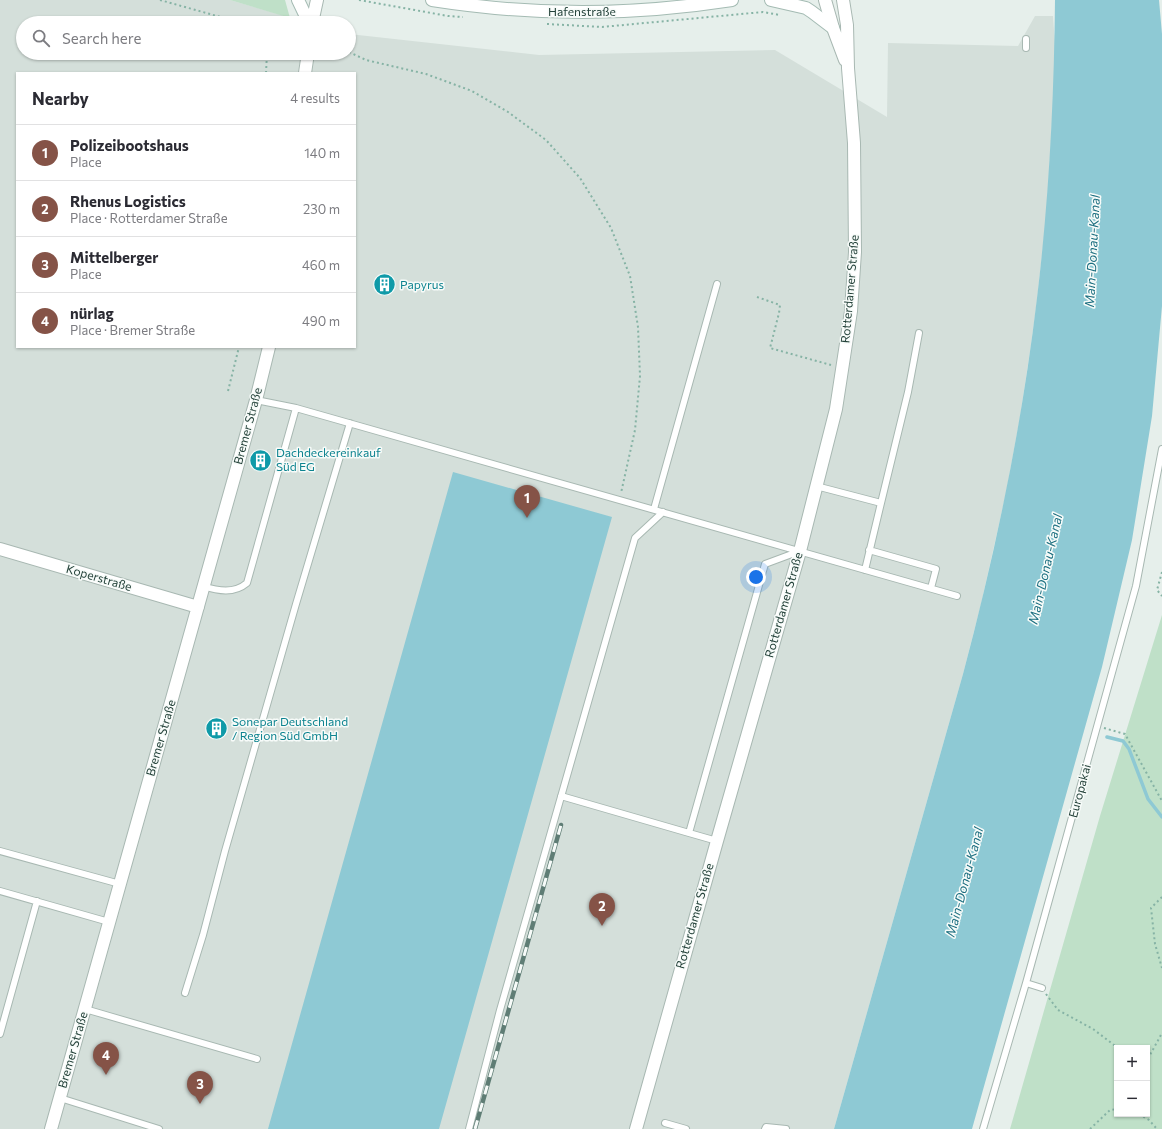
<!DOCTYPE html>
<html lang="en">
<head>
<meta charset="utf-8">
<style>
	body { margin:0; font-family:Commissioner,sans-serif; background:#f2f2f3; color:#2b2b33 }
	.controls { position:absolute; right:12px; bottom:12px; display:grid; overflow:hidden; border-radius:0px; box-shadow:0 1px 3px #0004 }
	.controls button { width:36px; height:36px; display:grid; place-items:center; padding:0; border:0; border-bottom:1px solid #e1e1e2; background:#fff; color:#2b2b33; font:20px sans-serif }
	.you { position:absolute; left:756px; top:577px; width:14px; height:14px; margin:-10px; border:3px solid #fff; border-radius:50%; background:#1a73e8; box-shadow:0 0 0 6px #1a73e833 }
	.badge { display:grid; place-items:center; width:26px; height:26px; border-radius:50%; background:#855347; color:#fff; font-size:13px; font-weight:700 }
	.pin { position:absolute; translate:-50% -33px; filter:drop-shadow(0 1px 2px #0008) }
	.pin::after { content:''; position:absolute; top:21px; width:14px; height:12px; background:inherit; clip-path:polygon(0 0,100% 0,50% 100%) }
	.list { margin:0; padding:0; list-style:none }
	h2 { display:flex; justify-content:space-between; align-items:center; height:52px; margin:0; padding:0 16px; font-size:17px }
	h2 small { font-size:13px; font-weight:400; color:#7c7c81 }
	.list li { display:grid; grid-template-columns:26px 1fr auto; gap:12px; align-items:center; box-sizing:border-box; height:56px; padding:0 16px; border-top:1px solid #e1e1e2 }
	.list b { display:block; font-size:15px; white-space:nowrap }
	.list p { margin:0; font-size:13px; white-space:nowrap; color:#7c7c81 }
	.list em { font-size:13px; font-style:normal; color:#7c7c81 }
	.icon { flex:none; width:22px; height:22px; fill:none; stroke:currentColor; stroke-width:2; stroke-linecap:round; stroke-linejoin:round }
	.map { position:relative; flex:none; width:1162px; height:1129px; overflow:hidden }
	.search { position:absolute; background:#fff; box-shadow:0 1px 3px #0004; left:16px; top:16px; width:340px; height:44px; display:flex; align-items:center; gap:10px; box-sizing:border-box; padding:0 14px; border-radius:22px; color:#7c7c81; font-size:15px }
	.panel { position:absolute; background:#fff; box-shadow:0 1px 3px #0004; left:16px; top:72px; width:340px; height:276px; border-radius:0px }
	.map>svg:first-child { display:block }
	.built { fill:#d4dfda; fill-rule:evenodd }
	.green { fill:#bfe0c8; fill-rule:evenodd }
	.water { fill:#8ec9d4 }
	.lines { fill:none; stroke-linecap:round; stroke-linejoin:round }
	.stream { stroke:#8ec9d4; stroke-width:3.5 }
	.service-casing { stroke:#a8b8b2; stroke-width:8 }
	.minor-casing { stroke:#a8b8b2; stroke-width:14 }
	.secondary-casing { stroke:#a4bbb3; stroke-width:14 }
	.path { stroke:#86b3a5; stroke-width:2; stroke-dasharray:2 3; stroke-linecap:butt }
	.service { stroke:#fff; stroke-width:6 }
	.minor { stroke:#fff; stroke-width:12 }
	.secondary { stroke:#fff; stroke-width:12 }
	.rail-casing { stroke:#5f7d75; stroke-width:4.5 }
	.rail { stroke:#f7fbf9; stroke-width:3; stroke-dasharray:9; stroke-linecap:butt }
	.labels { text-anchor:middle; stroke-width:3; stroke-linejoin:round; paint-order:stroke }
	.street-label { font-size:12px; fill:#24423a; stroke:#f7fbf9 }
	.culture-label { font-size:12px; fill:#0d838f; stroke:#f7fbf9; text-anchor:start }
	.water-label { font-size:13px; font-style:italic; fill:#1c6f80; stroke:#f7fbf9 }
</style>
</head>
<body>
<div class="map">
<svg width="1162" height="1129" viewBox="0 0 1162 1129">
	<rect width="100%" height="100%" fill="#e6efeb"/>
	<path class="built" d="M0,0H230L309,23H23V53H349V34L539,55L775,50L887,117L888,43L1018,46L1035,16H1053L1055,45L1054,87L1050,158L1046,219L1037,300L1031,345L1020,417L1006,493L981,604L963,674L834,1129H0ZM17,73H355V347H17Z"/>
	<path class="green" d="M230,0H285L290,18Z
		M1162,615V1129H1010L1100,816ZM1117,1048H1147V1114H1117Z"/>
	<path class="water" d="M1055,0H1159L1162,34V306L1152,416L1132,540L1102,667L972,1129H834L963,674C996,550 1022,425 1037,298C1049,199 1054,100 1055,0Z
		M453,472L612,517L439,1129H268Z"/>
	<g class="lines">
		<path class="stream" d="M1107,737L1123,741L1129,749L1148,799L1162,817"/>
		<defs>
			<path id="service" d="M1026,48V39
				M256,400L296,408L957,596
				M816,486L881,503L908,392L919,333
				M654,509L717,284
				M869,550L936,569L931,588
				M865,570L881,503
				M203,586C218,591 234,594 247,583L296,408
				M561,796L689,833
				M717,841L689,833L765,564L800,551
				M0,851L120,884
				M0,891L109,922
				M1026,983L1042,988
				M185,993L203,935L225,851L296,604L350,423
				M85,1009L257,1059
				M0,1034L37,901
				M60,1098L159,1129
				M665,1123L686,1129
				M469,1129L500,1010L635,538L663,512
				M765,1129L766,1127L786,1129
				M983,1129L1026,983L1136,586L1162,449"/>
			<path id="minor" d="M825,0L833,28L845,60
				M312,23L317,0
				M305,73L308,53
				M0,549L198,607
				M51,1129L256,400L269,347
				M636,1129L717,841L800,551L836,409L851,311L855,252L854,143L848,68L847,25L843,0"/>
			<path id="secondary" d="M298,0L309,23
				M432,0C535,16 629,16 732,0
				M771,0L806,8L812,12L833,28"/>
		</defs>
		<use href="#service" class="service-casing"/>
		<use href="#minor" class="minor-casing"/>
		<use href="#secondary" class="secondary-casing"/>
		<path class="path" d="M160,0L242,23
			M359,0L448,16L463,17
			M547,24L602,27L763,12L780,15
			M349,52L366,60L426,74L472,91L508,112L546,140L580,178L611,228L630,276L638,327L640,376L635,430L621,493
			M266,73L267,53
			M757,297L780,305L779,313L770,348L831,365
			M228,391L239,347
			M1162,572L1157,590L1162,596
			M1104,728L1125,734L1162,801
			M1162,897L1151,908L1155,944L1162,968
			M1046,994L1058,1010L1093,1029L1118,1048
			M1147,1058L1150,1055L1162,1033
			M1139,1114L1149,1120L1157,1129
			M1090,1129L1110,1110L1117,1109"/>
		<use href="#service" class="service"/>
		<use href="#minor" class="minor"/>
		<use href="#secondary" class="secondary"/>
		<defs>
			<path id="rail" d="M475,1129L561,825"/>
		</defs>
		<use href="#rail" class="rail-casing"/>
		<use href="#rail" class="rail"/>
	</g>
	<defs>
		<symbol id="building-disc" viewBox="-11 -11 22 22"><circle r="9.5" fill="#0f9aa8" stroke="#f7fbf9"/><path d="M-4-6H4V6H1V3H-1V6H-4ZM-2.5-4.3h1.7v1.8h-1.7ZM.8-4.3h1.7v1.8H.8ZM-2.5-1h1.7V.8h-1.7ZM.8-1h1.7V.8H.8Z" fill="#fff"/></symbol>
	</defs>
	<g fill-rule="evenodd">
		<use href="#building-disc" x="372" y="272" width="25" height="25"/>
		<use href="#building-disc" x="248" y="448" width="25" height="25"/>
		<use href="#building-disc" x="204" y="716" width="25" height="25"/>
	</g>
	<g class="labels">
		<g class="street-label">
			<text x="582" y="16">Hafenstraße</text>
			<text transform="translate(850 289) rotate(-85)" y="4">Rotterdamer Straße</text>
			<text transform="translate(248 426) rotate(-75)" y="4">Bremer Straße</text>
			<text transform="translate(99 578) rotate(16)" y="4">Koperstraße</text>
			<text transform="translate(784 605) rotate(-74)" y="4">Rotterdamer Straße</text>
			<text transform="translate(161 738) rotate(-74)" y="4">Bremer Straße</text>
			<text transform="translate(1080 791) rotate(-75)" y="4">Europakai</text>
			<text transform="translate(695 916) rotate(-74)" y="4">Rotterdamer Straße</text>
			<text transform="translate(73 1050) rotate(-74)" y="4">Bremer Straße</text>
		</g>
		<g class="culture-label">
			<text x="400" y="289">Papyrus</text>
			<text x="276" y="457">Dachdeckereinkauf<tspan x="276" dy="14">Süd EG</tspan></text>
			<text x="232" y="726">Sonepar Deutschland<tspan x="232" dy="14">/ Region Süd GmbH</tspan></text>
		</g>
		<g class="water-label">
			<text transform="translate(1092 251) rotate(-87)" y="5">Main-Donau-Kanal</text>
			<text transform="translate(1045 569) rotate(-77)" y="5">Main-Donau-Kanal</text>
			<text transform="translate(964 882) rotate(-75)" y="5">Main-Donau-Kanal</text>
		</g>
	</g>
</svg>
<div class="controls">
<button>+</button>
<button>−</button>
</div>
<div class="you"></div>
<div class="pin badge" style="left:527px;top:518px">1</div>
<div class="pin badge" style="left:602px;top:926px">2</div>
<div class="pin badge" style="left:200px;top:1104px">3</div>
<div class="pin badge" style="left:106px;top:1075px">4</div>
<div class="search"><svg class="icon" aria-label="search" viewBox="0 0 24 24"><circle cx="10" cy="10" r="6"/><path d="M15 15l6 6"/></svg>Search here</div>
<section class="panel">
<h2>Nearby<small>4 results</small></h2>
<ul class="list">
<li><span class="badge">1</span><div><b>Polizeibootshaus</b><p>Place</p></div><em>140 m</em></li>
<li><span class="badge">2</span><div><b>Rhenus Logistics</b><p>Place · Rotterdamer Straße</p></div><em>230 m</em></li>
<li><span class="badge">3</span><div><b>Mittelberger</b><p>Place</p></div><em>460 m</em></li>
<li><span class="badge">4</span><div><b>nürlag</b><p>Place · Bremer Straße</p></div><em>490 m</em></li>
</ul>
</section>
</div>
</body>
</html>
